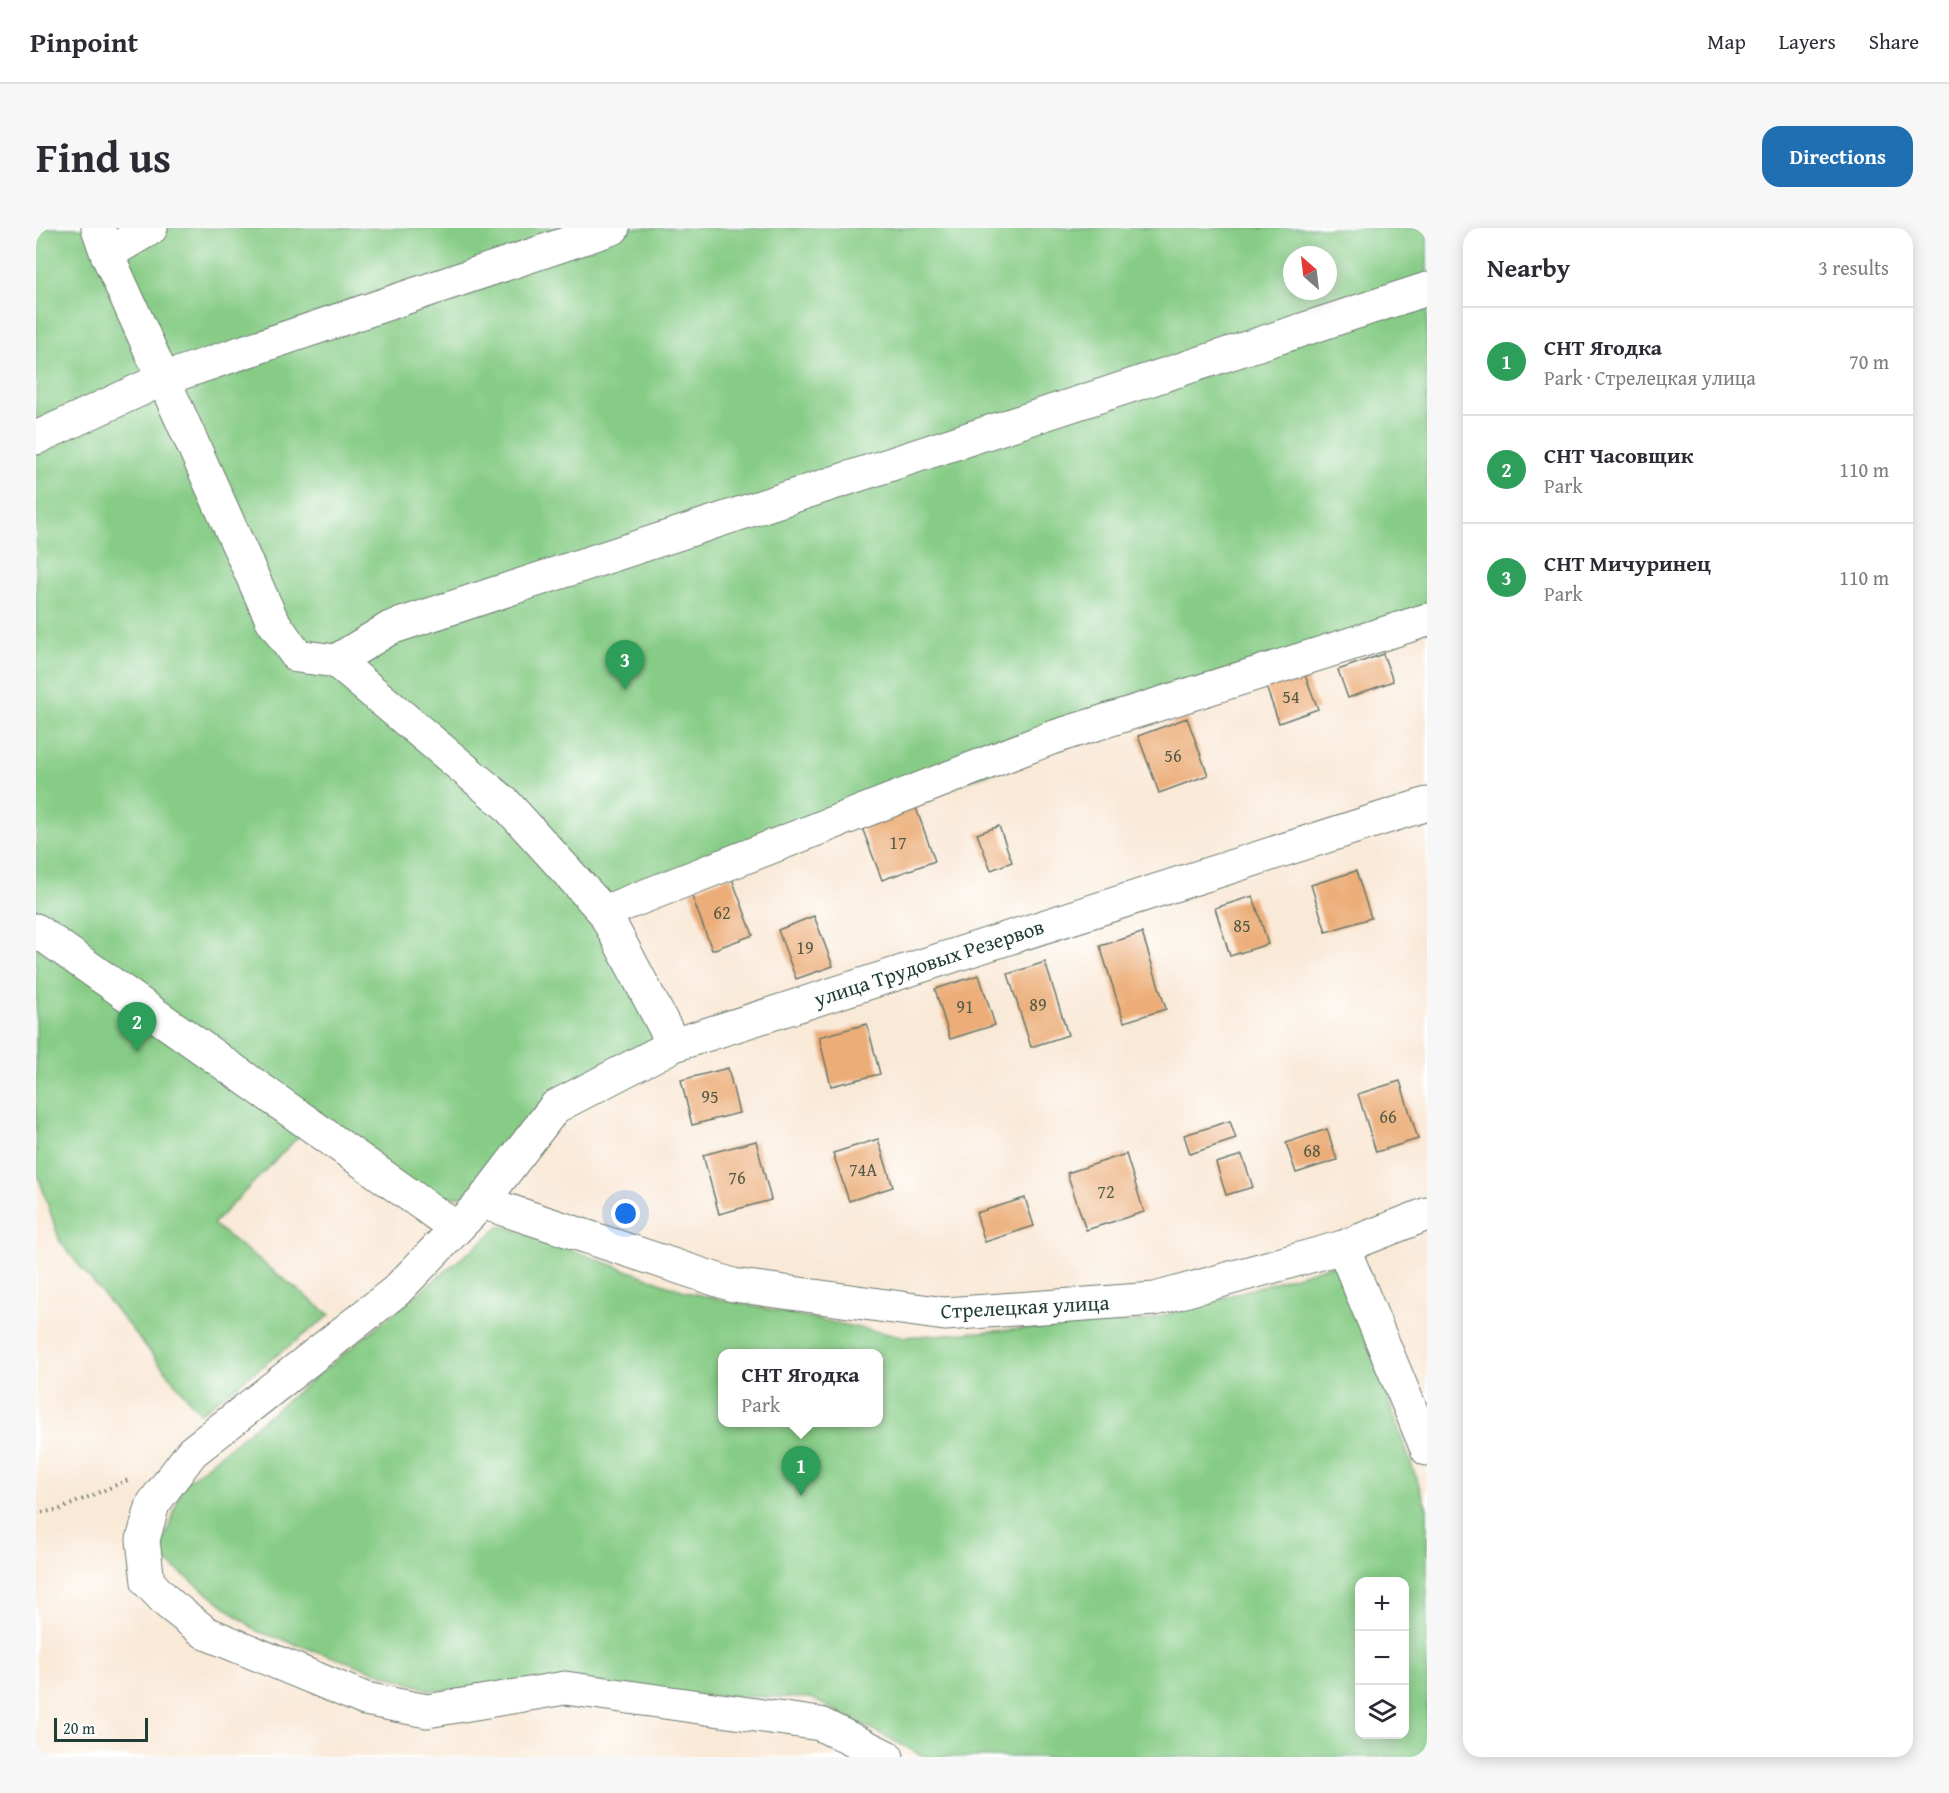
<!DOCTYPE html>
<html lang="en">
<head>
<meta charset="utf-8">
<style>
	body { margin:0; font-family:"Gentium Book Plus",serif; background:#f7f7f7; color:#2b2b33 }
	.controls { position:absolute; right:18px; bottom:18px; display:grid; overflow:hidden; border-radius:12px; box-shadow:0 3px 15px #0003 }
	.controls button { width:54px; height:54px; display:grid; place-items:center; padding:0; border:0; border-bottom:2px solid #e1e1e2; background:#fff; color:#2b2b33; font:30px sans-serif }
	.compass { position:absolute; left:1247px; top:18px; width:54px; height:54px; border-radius:50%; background:#fff; box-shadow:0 3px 15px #0003; rotate:332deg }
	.scale { position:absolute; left:18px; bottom:15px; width:94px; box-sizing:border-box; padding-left:6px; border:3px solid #1f3d34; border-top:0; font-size:16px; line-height:21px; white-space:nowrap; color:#1f3d34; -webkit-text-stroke:4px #fff; paint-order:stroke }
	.you { position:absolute; left:590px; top:986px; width:21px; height:21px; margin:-15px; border:4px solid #fff; border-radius:50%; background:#1a73e8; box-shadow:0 0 0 9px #1a73e833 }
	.badge { display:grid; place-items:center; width:39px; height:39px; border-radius:50%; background:#1f6fb2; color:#fff; font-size:20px; font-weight:700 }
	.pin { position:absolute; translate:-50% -50px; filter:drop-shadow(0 2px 3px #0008) }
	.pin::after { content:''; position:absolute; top:32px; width:21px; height:18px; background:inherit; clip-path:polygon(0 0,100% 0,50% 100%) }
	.popup { position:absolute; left:682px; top:1121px; width:165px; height:78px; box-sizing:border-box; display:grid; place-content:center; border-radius:12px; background:#fff; filter:drop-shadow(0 2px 4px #0005); font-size:20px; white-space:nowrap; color:#7c7c81 }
	.popup b { font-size:22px; color:#2b2b33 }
	.popup::after { content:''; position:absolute; left:50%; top:100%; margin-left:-12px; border:12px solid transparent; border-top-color:#fff }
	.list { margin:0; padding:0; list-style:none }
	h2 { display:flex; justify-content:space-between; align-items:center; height:78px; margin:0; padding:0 24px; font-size:26px }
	h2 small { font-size:20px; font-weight:400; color:#7c7c81 }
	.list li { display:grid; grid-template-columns:39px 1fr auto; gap:18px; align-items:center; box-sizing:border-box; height:108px; padding:0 24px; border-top:2px solid #e1e1e2 }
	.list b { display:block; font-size:22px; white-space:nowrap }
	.list p { margin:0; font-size:20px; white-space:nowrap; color:#7c7c81 }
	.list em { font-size:20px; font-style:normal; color:#7c7c81 }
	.icon { flex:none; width:33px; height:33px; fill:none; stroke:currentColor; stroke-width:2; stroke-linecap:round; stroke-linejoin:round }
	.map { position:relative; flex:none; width:1391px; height:1529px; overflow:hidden; border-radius:18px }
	header { display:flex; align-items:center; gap:36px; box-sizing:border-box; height:84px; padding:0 30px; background:#fff; border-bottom:2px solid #e1e1e2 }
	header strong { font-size:28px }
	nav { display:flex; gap:33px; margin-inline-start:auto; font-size:21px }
	.intro { display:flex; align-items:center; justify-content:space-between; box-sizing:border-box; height:144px; padding:0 36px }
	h1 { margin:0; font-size:42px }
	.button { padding:15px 27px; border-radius:18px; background:#1f6fb2; color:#fff; font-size:21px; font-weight:700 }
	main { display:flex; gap:36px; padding:0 36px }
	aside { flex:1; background:#fff; border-radius:18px; box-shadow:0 3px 15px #0003 }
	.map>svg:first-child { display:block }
	.green { fill:#87cc86; stroke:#53845d; stroke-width:1.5; fill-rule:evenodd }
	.building { fill:#ecad78 }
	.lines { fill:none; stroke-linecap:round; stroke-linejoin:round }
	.minor-casing { stroke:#6b796d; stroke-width:35 }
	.path { stroke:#6b796d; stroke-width:4; stroke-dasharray:1.5 4.5; stroke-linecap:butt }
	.minor { stroke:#fff; stroke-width:33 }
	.labels { text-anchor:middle; stroke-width:6; stroke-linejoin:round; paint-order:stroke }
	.number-label { font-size:18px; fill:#525945 }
	.street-label { font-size:21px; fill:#1f3d34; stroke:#fff }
</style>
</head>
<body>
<header>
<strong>Pinpoint</strong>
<nav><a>Map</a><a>Layers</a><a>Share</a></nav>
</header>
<div class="intro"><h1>Find us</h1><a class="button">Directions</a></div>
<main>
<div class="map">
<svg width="1391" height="1529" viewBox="0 0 1391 1529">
	<rect width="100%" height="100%" fill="#fff"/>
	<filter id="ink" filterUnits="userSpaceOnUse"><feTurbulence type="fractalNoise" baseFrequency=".0167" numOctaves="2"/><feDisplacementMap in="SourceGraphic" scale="12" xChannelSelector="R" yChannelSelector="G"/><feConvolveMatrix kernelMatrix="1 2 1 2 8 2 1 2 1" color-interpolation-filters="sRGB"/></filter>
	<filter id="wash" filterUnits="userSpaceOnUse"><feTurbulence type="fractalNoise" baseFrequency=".008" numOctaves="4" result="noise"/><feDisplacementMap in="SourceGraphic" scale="24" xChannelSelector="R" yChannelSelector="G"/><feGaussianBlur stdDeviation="1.35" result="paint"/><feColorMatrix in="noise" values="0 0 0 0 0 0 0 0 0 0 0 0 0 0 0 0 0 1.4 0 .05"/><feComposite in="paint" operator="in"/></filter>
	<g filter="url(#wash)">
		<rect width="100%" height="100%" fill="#f9e9d7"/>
		<path class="green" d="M0,0H1391V392L576,678L641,799L514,864L429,968L405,970L268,903L177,996L294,1087L164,1185L24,1014L0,941ZM1256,27H1292V63H1256Z
			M466,997L654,1065L867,1109L1109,1093L1299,1036L1334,1122L1391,1280V1529H889L775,1470L394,1462L221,1403L123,1328L147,1257ZM687,1126H843V1194H687ZM1324,1354H1368V1506H1324Z"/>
		<g id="blocks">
			<path class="building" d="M1347,426L1357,453L1312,470L1302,442Z
				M1267,442L1282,481L1243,495L1229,456Z
				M1151,490L1172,547L1123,565L1102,508Z
				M879,577L899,633L846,652L825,597Z
				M963,598L976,634L955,642L941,606Z
				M1320,643L1335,690L1290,704L1275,657Z
				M695,648L717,707L676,722L654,663Z
				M1217,668L1232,716L1194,728L1179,680Z
				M778,688L797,738L760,751L742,702Z
				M1106,705L1130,781L1088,794L1064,718Z
				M1009,734L1032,807L995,819L972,746Z
				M943,747L959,797L914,811L899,761Z
				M831,796L844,846L795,858L783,809Z
				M692,840L703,885L656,897L645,852Z
				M1364,853L1382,911L1340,924L1322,866Z
				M1194,893L1200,911L1154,926L1148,907Z
				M1291,901L1301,932L1260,945L1250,915Z
				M842,911L857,959L813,973L797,925Z
				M720,913L735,972L683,986L667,927Z
				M1090,926L1108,984L1050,1002L1031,945Z
				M1206,927L1217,959L1190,967L1180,935Z
				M989,970L998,998L949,1014L940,985Z"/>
		</g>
	</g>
	<g filter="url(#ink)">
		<use href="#blocks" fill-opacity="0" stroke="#6b796d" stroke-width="1.5"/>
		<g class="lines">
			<defs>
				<path id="minor" d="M62,0L71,26L236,392L261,428L300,433
					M71,26L115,0
					M0,210L127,151L577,0
					M568,684L1015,510L1391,392
					M0,702L420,1000
					M638,817L568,684L470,576L300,433L354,400L1391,61
					M446,974L697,1057L909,1086L1119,1071L1307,1019L1391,986
					M1307,1019L1391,1221
					M851,1529L784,1496L529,1460L391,1483L329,1471L170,1405L132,1375L112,1354L107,1312L117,1276L156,1224L360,1063L446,974L519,879L638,817L1391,576"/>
			</defs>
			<use href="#minor" class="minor-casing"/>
			<path class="path" d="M0,1285L22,1282L94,1251"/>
			<use href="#minor" class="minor"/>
		</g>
	</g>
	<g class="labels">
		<g class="number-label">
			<text x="1255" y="475">54</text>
			<text x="1137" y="534">56</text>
			<text x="862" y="621">17</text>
			<text x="686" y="691">62</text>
			<text x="1206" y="704">85</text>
			<text x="769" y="726">19</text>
			<text x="1002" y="783">89</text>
			<text x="929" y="785">91</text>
			<text x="674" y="875">95</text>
			<text x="1352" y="895">66</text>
			<text x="1276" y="929">68</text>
			<text x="827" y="948">74А</text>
			<text x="701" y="956">76</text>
			<text x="1070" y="970">72</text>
		</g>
		<g class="street-label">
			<text transform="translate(893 735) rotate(-18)" y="7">улица Трудовых Резервов</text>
			<text transform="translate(989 1079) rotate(-3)" y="7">Стрелецкая улица</text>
		</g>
	</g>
</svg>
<div class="controls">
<button>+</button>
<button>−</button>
<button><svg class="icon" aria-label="layers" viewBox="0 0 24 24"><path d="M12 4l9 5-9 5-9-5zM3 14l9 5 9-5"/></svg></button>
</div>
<svg class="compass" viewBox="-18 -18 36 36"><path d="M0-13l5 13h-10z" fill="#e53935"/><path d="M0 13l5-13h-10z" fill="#7c7c81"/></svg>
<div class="scale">20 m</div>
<div class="you"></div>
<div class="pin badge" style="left:765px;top:1268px;background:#2e9e5b">1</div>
<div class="popup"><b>СНТ Ягодка</b>Park</div>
<div class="pin badge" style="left:101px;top:824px;background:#2e9e5b">2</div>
<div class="pin badge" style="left:589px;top:462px;background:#2e9e5b">3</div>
</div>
<aside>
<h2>Nearby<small>3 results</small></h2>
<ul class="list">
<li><span class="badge" style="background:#2e9e5b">1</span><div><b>СНТ Ягодка</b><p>Park · Стрелецкая улица</p></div><em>70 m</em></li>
<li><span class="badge" style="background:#2e9e5b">2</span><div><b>СНТ Часовщик</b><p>Park</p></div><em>110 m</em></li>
<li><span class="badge" style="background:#2e9e5b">3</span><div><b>СНТ Мичуринец</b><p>Park</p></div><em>110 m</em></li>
</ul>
</aside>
</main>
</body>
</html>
